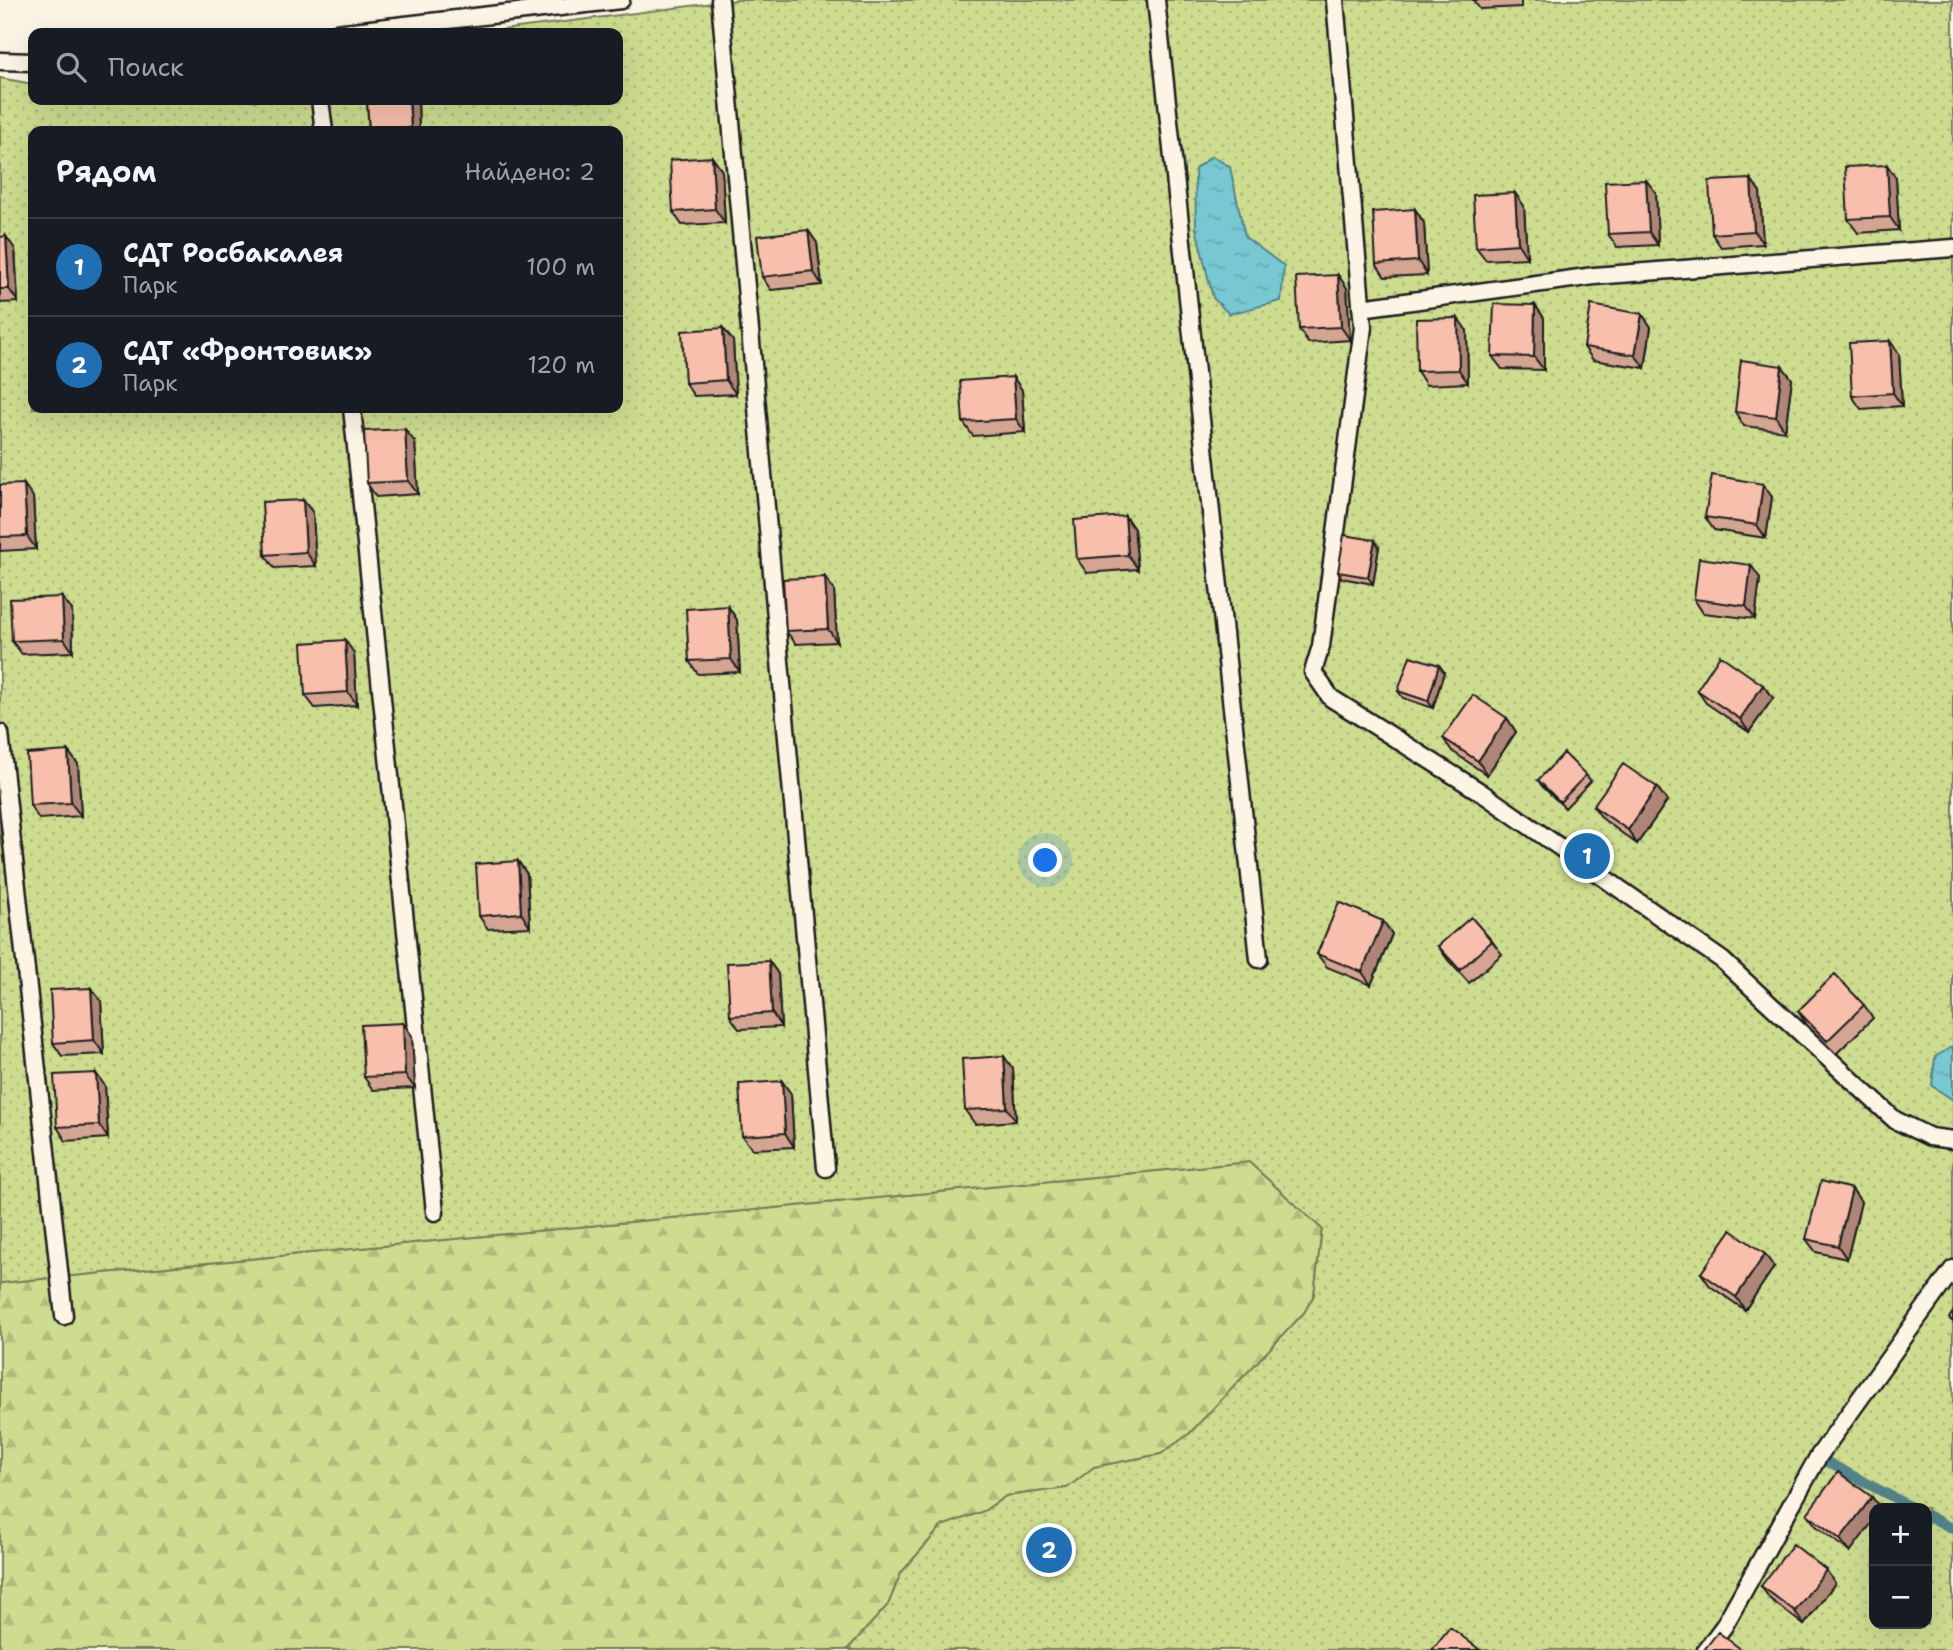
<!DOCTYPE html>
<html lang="ru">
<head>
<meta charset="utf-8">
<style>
	body { margin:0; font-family:"Shantell Sans",sans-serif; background:#20242c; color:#f1f3f6 }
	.controls { position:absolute; right:21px; bottom:21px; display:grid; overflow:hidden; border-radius:14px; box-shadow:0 7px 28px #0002 }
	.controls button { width:63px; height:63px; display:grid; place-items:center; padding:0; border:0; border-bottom:2px solid #363941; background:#171b24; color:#f1f3f6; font:35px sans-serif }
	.you { position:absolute; left:1046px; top:861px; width:24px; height:24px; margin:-18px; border:5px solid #fff; border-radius:50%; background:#1a73e8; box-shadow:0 0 0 10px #1a73e833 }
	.badge { display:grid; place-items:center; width:46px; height:46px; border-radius:50%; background:#1f6fb2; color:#fff; font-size:23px; font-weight:700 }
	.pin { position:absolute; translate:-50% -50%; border:4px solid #fff; box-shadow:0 2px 7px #0006 }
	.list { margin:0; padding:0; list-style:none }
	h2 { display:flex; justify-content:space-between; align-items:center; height:91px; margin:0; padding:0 28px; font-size:30px }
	h2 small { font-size:23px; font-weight:400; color:#9ea1a6 }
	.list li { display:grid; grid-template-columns:46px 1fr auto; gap:21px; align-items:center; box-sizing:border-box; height:98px; padding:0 28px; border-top:2px solid #363941 }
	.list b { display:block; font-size:26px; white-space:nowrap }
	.list p { margin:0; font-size:23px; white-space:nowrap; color:#9ea1a6 }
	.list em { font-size:23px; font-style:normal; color:#9ea1a6 }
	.icon { flex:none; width:38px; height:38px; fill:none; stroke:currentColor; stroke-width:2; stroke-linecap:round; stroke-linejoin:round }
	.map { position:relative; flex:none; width:1953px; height:1650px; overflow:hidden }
	.search { position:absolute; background:#171b24; box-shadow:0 7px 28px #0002; left:28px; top:28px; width:595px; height:77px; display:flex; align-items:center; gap:18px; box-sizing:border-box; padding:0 24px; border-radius:14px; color:#9ea1a6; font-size:26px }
	.panel { position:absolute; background:#171b24; box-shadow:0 7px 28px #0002; left:28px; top:126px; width:595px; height:287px; border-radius:14px }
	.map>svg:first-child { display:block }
	.forest { fill:url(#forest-firs); stroke:#757c56; stroke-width:2 }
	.garden { fill:url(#garden-dots); stroke:#757c56; stroke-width:2; fill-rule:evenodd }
	.water { fill:url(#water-ripples); stroke:#538389; stroke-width:2 }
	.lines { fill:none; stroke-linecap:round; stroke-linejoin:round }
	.stream { stroke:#538389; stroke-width:10 }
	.service-casing { stroke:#1c1c1c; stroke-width:21 }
	.service { stroke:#fcf5e5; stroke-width:16 }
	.wall { fill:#d5a594; stroke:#1c1c1c; stroke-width:2 }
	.shaded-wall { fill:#ae8678; stroke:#1c1c1c; stroke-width:2 }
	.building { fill:#f8c0ac; stroke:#1c1c1c; stroke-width:2 }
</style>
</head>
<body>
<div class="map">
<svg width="1953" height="1650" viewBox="0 0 1953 1650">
	<defs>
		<pattern id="forest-firs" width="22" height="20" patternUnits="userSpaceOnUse" patternTransform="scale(1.75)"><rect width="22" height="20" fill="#cedc90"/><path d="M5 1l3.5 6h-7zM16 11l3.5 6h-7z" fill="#b0bc7c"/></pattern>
		<pattern id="garden-dots" width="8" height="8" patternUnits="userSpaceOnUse" patternTransform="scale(1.75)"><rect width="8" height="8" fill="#cedc90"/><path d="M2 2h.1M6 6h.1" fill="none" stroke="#b0bc7c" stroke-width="1.8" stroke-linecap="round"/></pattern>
		<pattern id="water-ripples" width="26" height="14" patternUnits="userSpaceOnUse" patternTransform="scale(1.75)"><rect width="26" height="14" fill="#77c8d2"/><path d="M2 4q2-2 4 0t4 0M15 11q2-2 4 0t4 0" fill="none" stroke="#66abb4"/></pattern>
	</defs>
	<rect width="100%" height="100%" fill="#fcf5e5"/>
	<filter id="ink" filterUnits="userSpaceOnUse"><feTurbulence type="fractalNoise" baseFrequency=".0143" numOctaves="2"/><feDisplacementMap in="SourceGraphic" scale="14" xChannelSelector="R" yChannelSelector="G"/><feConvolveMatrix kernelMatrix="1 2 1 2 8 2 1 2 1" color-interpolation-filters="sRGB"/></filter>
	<g filter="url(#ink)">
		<path class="forest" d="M1249,1162L1322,1229L1314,1295L1304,1313L1189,1434L1161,1454L1095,1467L1068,1488L1006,1496L984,1511L942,1526L901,1573L888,1605L847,1650H0V1283Z"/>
		<path class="garden" d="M737,0H1953V1650H847L888,1605L901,1573L942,1526L984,1511L1006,1496L1067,1488L1094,1467L1161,1454L1189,1434L1304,1313L1314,1295L1322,1229L1249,1162L0,1283V78L33,84V100H618V33H479ZM33,131H618V408H33ZM1874,1508H1927V1624H1874Z"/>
		<path class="water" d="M1212,156L1230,167L1245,237L1284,266L1281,301L1229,314L1213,298L1196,228L1195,169Z
			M1953,1046V1100L1932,1086L1935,1057Z"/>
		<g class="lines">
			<path class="stream" d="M1818,1457L1913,1508
				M1927,1515L1953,1529"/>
			<defs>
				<path id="service" d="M720,0L826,1168
					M1156,0L1259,959
					M1335,0L1363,327L1321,646L1313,672L1331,698L1482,793L1722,960L1895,1120L1930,1137L1953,1140
					M336,33L621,0
					M0,61L33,62
					M320,100L324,131
					M1361,308L1594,276L1953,248
					M352,408L435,1212
					M0,733L64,1316
					M1706,1650L1724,1626L1818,1457L1953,1269"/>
			</defs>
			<use href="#service" class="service-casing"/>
			<use href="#service" class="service"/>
		</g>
		<path class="wall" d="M1473,0H1521V7L1480,9Z
			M367,100H418L419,131H369Z
			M712,157L722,171L725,223L682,225L673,212Z
			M1887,165L1896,178L1899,230L1858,233L1848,219Z
			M1751,179L1760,192L1763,244L1721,247L1712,234Z
			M1646,180L1656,193L1658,245L1617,247L1608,234Z
			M1515,193L1524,206L1527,258L1486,260L1476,247Z
			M1415,209L1424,223L1427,275L1385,277L1376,264Z
			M808,230L817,243L822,285L771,290L762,277Z
			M0,237L15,249L18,302L0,303Z
			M1338,275L1347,288L1350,340L1308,343L1299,329Z
			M1535,305L1544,318V370L1502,369L1492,356Z
			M1642,314L1651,327L1645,368L1593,360L1584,347Z
			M723,328L733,341L736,394L694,396L685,383Z
			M1467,331L1468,383L1426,385L1417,371Z
			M1890,341L1899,354L1902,406L1861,409L1852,396Z
			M1782,366L1792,379L1785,431L1744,426L1735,412Z
			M1013,377L1022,390L1025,432L973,436L963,422Z
			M415,442L418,494L376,497L367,483Z
			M0,485L33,497L36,549L0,551Z
			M1772,497L1766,538L1714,530L1705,517Z
			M303,500L313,513L316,566L274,568L265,555Z
			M1125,516L1134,529L1138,569L1087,573L1077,559Z
			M1379,547L1373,584L1342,578L1338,572Z
			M825,577L834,590L837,642L796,644L786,631Z
			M1760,578L1755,619L1703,613L1694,599Z
			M728,606L737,620L740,672L698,674L689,661Z
			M72,610L73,652L22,654L12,641Z
			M354,653L357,705L315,708L305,695Z
			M1439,665L1444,672L1433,708L1403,698L1398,691Z
			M1697,690L1773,698L1749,732L1706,703Z
			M1507,718L1516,732L1487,775L1452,751L1443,738Z
			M68,751L78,764L81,816L39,819L30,805Z
			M1586,775L1591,781L1565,808L1542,786L1538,780Z
			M1657,787L1667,801L1637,844L1603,819L1593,806Z
			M518,861L527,874L530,927L488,929L479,916Z
			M1383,921L1392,934L1371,985L1327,967L1317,954Z
			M1492,941L1502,954L1469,983L1448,960L1438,946Z
			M769,961L778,974L781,1027L739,1029L730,1016Z
			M91,988L101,1001L104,1054L62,1056L53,1043Z
			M1864,1005L1873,1018L1836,1054L1807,1025L1798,1011Z
			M403,1023L412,1036L415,1088L373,1090L364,1077Z
			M1013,1069L1016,1121L975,1124L965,1110Z
			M782,1081L791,1094L794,1147L752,1149L742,1136Z
			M105,1086L108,1138L66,1141L57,1127Z
			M1852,1189L1861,1202L1847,1259L1816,1252L1806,1239Z
			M1774,1267L1745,1310L1710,1286L1701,1273Z
			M1872,1497L1880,1508H1874L1850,1552L1817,1527L1807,1514Z
			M1826,1570L1835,1583L1804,1625L1770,1599L1761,1586Z"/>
		<path class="shaded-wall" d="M409,100H418L419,131H413L411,128Z
			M712,157L722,171L725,223L715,209Z
			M1887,165L1896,178L1899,230L1890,217Z
			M1751,179L1760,192L1763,244L1754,231Z
			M1646,180L1656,193L1658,245L1649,232Z
			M1515,193L1524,206L1527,258L1518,244Z
			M1415,209L1424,223L1427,275L1418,261Z
			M808,230L817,243L822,285L813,271Z
			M6,236L15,249L18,302L9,289Z
			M1338,275L1347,288L1350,340L1341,327Z
			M1535,305L1544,318V370L1534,357Z
			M1642,314L1651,327L1645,368L1635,355Z
			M1458,318L1467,331L1468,383L1459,370Z
			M723,328L733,341L736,394L726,380Z
			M1890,341L1899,354L1902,406L1893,393Z
			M1782,366L1792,379L1785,431L1776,417Z
			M1013,377L1022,390L1025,432L1016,419Z
			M405,429L415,442L418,494L408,481Z
			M24,484L33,497L36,549L27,536Z
			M1763,484L1772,497L1766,538L1757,525Z
			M303,500L313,513L316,566L306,552Z
			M1125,516L1134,529L1138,569L1128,555Z
			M1375,540L1379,547L1373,584L1368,577Z
			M1751,565L1760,578L1755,619L1746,606Z
			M825,577L834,590L837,642L828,629Z
			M62,597L72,610L73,652L64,639Z
			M728,606L737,620L740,672L731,659Z
			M345,640L354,653L357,705L348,692Z
			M1439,665L1444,672L1433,708L1428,701Z
			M1763,685L1773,698L1749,732L1740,719Z
			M1507,718L1516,732L1487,775L1478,761Z
			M68,751L78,764L81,816L71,803Z
			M1657,787L1667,801L1637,844L1628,830Z
			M518,861L527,874L530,927L521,913Z
			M1383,921L1392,934L1371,985L1362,972Z
			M769,961L778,974L781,1027L772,1013Z
			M91,988L101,1001L104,1054L94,1040Z
			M403,1023L412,1036L415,1088L405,1075Z
			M1004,1056L1013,1069L1016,1121L1007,1108Z
			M96,1073L105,1086L108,1138L99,1125Z
			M782,1081L791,1094L794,1147L785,1133Z
			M1852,1189L1861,1202L1847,1259L1838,1246Z
			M1765,1254L1774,1267L1745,1310L1736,1297Z
			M1872,1497L1880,1508H1874V1520L1850,1552L1840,1539Z
			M1826,1570L1835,1583L1804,1625L1795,1611Z"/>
		<path class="building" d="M367,100H409L411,128L369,131Z
			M712,157L715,209L673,212L670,160Z
			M1887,165L1890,217L1848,219L1845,167Z
			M1751,179L1754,231L1712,234L1709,181Z
			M1646,180L1649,232L1608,234L1605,182Z
			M1515,193L1518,244L1476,247L1473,195Z
			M1415,209L1418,261L1376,264L1373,212Z
			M808,230L813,271L762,277L757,236Z
			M6,236L9,289H0V237Z
			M1338,275L1341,327L1299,329L1296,277Z
			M1494,304L1535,305L1534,357L1492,356Z
			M1591,305L1642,314L1635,355L1584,347Z
			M1458,318L1459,370L1417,371L1416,319Z
			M723,328L726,380L685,383L682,331Z
			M1890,341L1893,393L1852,396L1849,343Z
			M1741,360L1782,366L1776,417L1735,412Z
			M1013,377L1016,419L963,422L960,381Z
			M405,429L408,481L367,483L364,431Z
			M1712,475L1763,484L1757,525L1705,517Z
			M24,484L27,536L0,537V485Z
			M303,500L306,552L265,555L262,502Z
			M1125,516L1128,555L1077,559L1074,520Z
			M1344,535L1375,540L1368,577L1338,572Z
			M1699,558L1751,565L1746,606L1694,599Z
			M825,577L828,629L786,631L783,579Z
			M62,597L64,639L12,641L10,599Z
			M728,606L731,659L689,661L686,609Z
			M345,640L348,692L305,695L302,643Z
			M1720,655L1763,685L1740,719L1697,690Z
			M1410,656L1439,665L1428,701L1398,691Z
			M1473,695L1507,718L1478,761L1443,738Z
			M68,751L71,803L30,805L27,754Z
			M1564,753L1586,775L1560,802L1538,780Z
			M1623,764L1657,787L1628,830L1593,806Z
			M518,861L521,913L479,916L476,864Z
			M1339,902L1383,921L1362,972L1317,954Z
			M1471,917L1492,941L1460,970L1438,946Z
			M769,961L772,1013L730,1016L727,963Z
			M1835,974L1864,1005L1827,1041L1798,1011Z
			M91,988L94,1040L53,1043L50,990Z
			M403,1023L405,1075L364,1077L361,1025Z
			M1004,1056L1007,1108L965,1110L962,1059Z
			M96,1073L99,1125L57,1127L54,1075Z
			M782,1081L785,1133L742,1136L739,1084Z
			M1821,1181L1852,1189L1838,1246L1806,1239Z
			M1731,1230L1765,1254L1736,1297L1701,1273Z
			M1953,1312V1322L1949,1318Z
			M1838,1472L1872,1497L1840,1539L1807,1514Z
			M1793,1544L1826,1570L1795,1611L1761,1586Z
			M1450,1627L1480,1650H1432Z
			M1718,1632L1742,1650H1704Z"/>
	</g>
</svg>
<div class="controls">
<button>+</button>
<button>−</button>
</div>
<div class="you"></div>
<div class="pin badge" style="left:1587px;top:856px">1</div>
<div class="pin badge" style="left:1049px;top:1550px">2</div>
<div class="search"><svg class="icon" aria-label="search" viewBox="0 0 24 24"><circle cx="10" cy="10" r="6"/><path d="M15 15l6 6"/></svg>Поиск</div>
<section class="panel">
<h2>Рядом<small>Найдено: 2</small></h2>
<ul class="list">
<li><span class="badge">1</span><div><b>СДТ Росбакалея</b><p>Парк</p></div><em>100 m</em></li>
<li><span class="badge">2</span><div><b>СДТ «Фронтовик»</b><p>Парк</p></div><em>120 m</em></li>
</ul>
</section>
</div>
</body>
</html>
